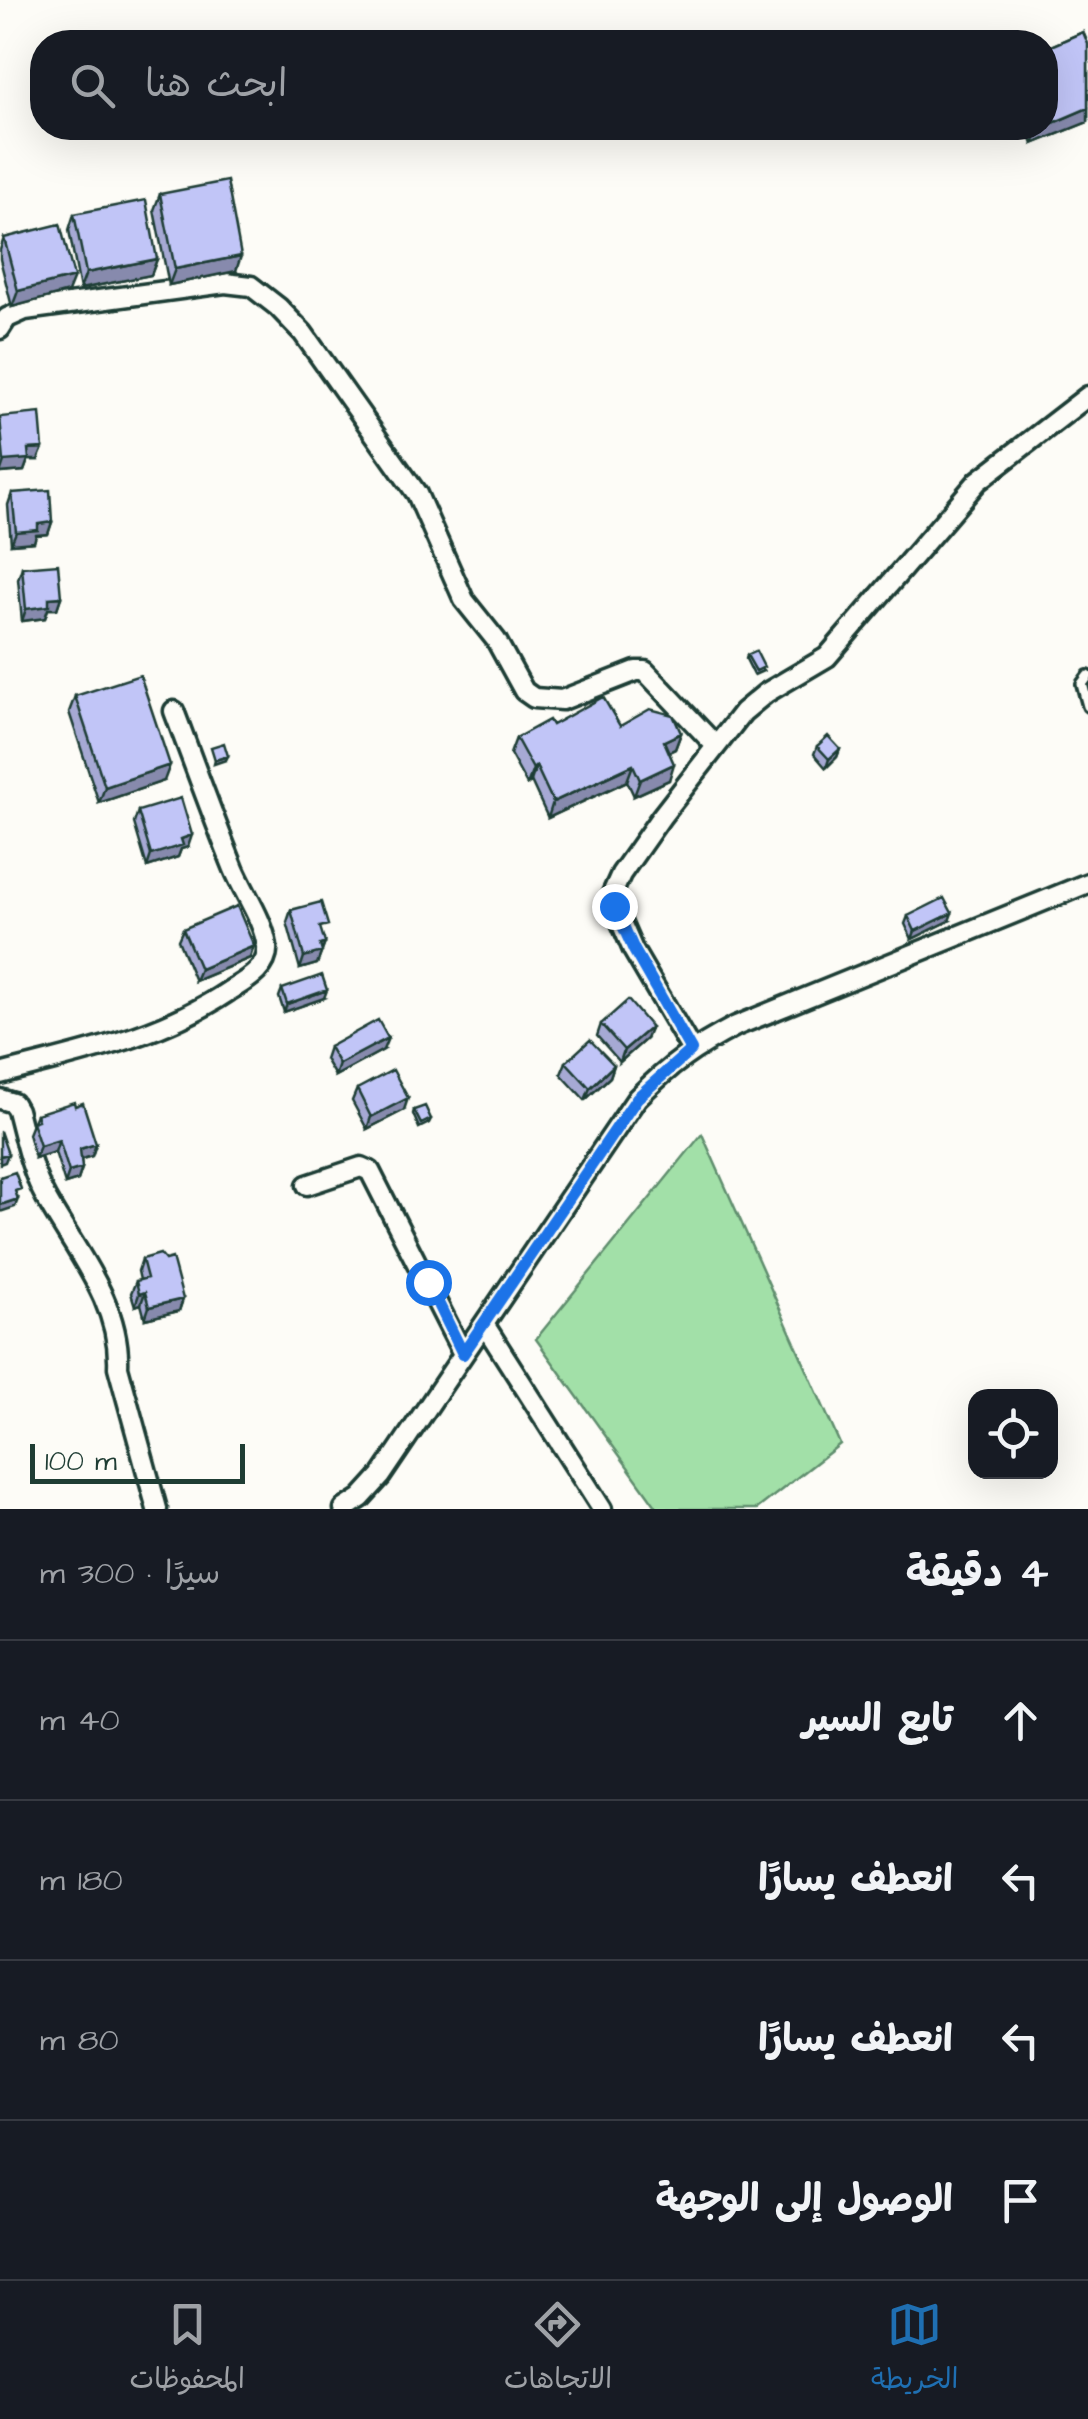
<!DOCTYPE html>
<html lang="ar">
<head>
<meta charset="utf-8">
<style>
	body { margin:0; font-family:"Architects Daughter","Playpen Sans Arabic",sans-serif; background:#242831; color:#f1f3f6; direction:rtl }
	.controls { position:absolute; right:30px; bottom:30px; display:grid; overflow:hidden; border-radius:20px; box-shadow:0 10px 40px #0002 }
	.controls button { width:90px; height:90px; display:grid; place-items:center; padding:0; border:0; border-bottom:2px solid #363941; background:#171b24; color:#f1f3f6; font:50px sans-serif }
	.scale { position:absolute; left:30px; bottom:25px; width:215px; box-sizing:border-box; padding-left:10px; border:5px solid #1f3d34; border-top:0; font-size:28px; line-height:35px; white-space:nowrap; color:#1f3d34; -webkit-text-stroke:8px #fdfcf7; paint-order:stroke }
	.stop { position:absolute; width:30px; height:30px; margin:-22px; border:8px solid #1a73e8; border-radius:50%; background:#fff }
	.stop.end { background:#1a73e8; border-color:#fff; box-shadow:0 2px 10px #0008 }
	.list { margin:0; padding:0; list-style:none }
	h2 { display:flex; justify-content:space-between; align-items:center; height:130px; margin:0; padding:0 40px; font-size:42px }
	h2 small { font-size:32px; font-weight:400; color:#9ea1a6 }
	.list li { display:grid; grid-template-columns:65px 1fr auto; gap:30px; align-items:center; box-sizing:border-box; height:160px; padding:0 40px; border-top:2px solid #363941 }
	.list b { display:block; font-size:38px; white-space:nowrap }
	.list em { font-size:32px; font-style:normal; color:#9ea1a6 }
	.icon { flex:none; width:55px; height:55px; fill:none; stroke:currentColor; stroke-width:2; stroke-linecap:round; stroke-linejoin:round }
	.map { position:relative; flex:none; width:1088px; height:1509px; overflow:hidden; direction:ltr }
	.search { position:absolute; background:#171b24; box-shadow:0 10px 40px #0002; left:30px; right:30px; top:30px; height:110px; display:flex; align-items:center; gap:25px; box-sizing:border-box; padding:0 35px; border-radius:40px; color:#9ea1a6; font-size:38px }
	.sheet { height:770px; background:#171b24 }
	nav { display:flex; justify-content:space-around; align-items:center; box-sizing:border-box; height:140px; border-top:2px solid #363941; background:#171b24; font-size:28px; color:#9ea1a6 }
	nav a { display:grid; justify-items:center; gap:5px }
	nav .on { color:#1f6fb2 }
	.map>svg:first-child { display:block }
	.green { fill:#a2e0a8; stroke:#608e6e; stroke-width:2.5 }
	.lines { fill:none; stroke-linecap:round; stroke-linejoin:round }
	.lane-casing { stroke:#1f3d34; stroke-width:16 }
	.street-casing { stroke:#1f3d34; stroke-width:25 }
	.lane { stroke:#fdfcf7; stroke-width:9 }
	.street { stroke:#fdfcf7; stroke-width:18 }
	.wall { fill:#a6a9d4; stroke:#1f3d34; stroke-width:2.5 }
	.shaded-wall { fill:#878aad; stroke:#1f3d34; stroke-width:2.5 }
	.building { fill:#c1c5f7; stroke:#1f3d34; stroke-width:2.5 }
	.route { stroke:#1a73e8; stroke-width:12 }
</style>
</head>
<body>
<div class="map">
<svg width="1088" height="1509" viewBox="0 0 1088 1509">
	<rect width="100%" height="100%" fill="#fdfcf7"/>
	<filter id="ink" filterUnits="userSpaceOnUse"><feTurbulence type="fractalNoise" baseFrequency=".01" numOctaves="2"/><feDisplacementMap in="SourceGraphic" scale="20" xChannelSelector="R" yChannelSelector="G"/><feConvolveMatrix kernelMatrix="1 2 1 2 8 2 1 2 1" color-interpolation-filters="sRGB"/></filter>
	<g filter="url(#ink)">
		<path class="green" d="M702,1134L840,1444L757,1509H658L536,1339Z"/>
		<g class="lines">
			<defs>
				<path id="lane" d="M1088,676L1082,684L1088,706"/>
				<path id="street" d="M0,329L7,318L25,310L225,283L251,286L278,307L303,333L417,494L464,600L496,640L524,691L534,698L562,700L636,671H645L716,746
					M691,1049L633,950L614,906L612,894L621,874L661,817L743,712L766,693L827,657L978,481L1088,396
					M0,1074C80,1053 159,1038 229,991C245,981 269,969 267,947C264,921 244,893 234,869C213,817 194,764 174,711
					M0,1099L13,1103L17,1110C25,1140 31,1171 46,1198C75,1251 121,1303 118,1367L157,1509
					M307,1185L361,1167L370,1171L463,1354
					M484,1324L602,1509
					M344,1509L361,1498L381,1476L637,1098C670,1065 694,1048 736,1026L1088,883"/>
			</defs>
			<use href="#lane" class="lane-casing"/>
			<use href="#street" class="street-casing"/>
			<use href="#lane" class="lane"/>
			<use href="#street" class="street"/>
		</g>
		<path class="wall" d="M1083,32L1088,44V122L1033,144L1026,128H1046V48Z
			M160,194L236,271L169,285L154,210Z
			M74,214L157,259L151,275L80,289L69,230Z
			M4,238L68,292L12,307L0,259V250Z
			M0,417L38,460H28L24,471L0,473Z
			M12,493L52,522L48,534L36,535L34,542L11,544L8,505Z
			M22,567L61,597L57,609H48L45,618L22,621L18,579Z
			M747,655L763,671L754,675L746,659Z
			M75,696L164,781L99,803L69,712Z
			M552,725L620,726L681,733L675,749L669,752V780L634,796L627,781L548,818L531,781L527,785L510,754L516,738Z
			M817,746L840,749L837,757L826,768L814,754Z
			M138,811L188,847L181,849L178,857L147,867L134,823Z
			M291,910L323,937L325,943L317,964L300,969L287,922Z
			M908,916L949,921L912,939L905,924Z
			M183,929L250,958L195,981L178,940Z
			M282,989L324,998L284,1012L279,997Z
			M601,1024L646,1039L620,1062L597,1036Z
			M329,1047L383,1050L335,1076L325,1059Z
			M566,1062L614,1065L610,1077L585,1100L561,1074Z
			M357,1089L404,1110L367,1129L352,1101Z
			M414,1110L431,1119L429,1123L419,1128L413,1114Z
			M36,1114L96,1144L92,1156L81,1159L82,1168L78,1180L65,1184L55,1152L35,1158L28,1134Z
			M142,1259L183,1299L179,1311L145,1319L141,1304L135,1306L131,1293L136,1281L140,1280L138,1271Z"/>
		<path class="shaded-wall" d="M1088,108V122L1033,144L1039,129L1046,128V126Z
			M241,256L236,271L169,285L175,269Z
			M157,259L151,275L80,289L86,273Z
			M74,277L68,292L12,307L18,291Z
			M43,448L38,460H28L24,471L0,473L4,461L28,449Z
			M52,522L48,534L36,535L34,542L11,544L16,532L38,524Z
			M61,597L57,609H48L45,618L22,621L26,609L49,598Z
			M681,733L675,749L658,757L664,741Z
			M840,749L837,757L826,768L829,759Z
			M228,756L226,760L214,764L215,760Z
			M674,764L669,780L634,796L640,780Z
			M170,765L164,781L99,803L105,787Z
			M633,765L627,781L548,818L553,802Z
			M536,766L531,781L527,785L533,769Z
			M192,835L188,847L181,849L178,857L147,867L151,855L181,839Z
			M952,913L949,921L912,939L915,931Z
			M325,943L317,964L300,969L304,957L320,945Z
			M254,946L250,958L195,981L200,969Z
			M327,990L324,998L284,1012L287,1004Z
			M651,1027L646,1039L620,1062L624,1050Z
			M388,1038L383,1050L335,1076L339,1064Z
			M614,1065L610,1077L585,1100L590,1088Z
			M408,1098L404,1110L367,1129L371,1117Z
			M59,1140L55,1152L35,1158L40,1146Z
			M96,1144L92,1156L76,1161L80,1149Z
			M8,1154L5,1162L0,1164V1156Z
			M82,1168L78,1180L65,1184L69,1172Z
			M18,1199L15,1207L0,1212V1205Z
			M145,1292L141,1304L135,1306L139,1294Z
			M183,1299L179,1311L145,1319L149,1307Z"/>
		<path class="building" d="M1083,32L1088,44V108L1046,126V48Z
			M243,34L245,42H232L231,36Z
			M227,181L241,256L175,269L160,194Z
			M146,200L157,259L86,273L74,214Z
			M60,224L74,277L18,291L4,238Z
			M40,413L43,448L28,449L29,459L4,461L0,417Z
			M50,490L52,522L38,524V530L16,532L12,493Z
			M58,564L61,597L49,598V606L26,609L22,567Z
			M756,651L764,667L756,671L747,655Z
			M140,675L170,765L105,787L75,696Z
			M603,697L620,726L650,709L673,715L681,733L664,741L674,764L640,780L633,765L553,802L536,766L533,769L516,738L549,720L552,725Z
			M828,736L840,749L829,759L817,746Z
			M224,743L228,756L215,760L211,747Z
			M181,798L192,835L181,839L183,845L151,855L138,811Z
			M944,898L952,913L915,931L908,916Z
			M321,902L328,925L320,927L325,943L320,945L322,952L304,957L291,910Z
			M237,906L254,946L200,969L183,929Z
			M322,975L327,990L287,1004L282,989Z
			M628,1000L651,1027L624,1050L601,1024Z
			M378,1020L388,1038L339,1064L329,1047Z
			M590,1040L614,1065L590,1088L566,1062Z
			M393,1070L408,1098L371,1117L357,1089Z
			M74,1102L75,1106L83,1103L96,1144L80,1149L82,1168L69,1172L59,1140L40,1146L32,1122L38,1120L36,1114Z
			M425,1106L431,1119L421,1124L414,1110Z
			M0,1131L8,1154L0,1156Z
			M15,1172L21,1189L15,1191L18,1199L0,1205V1177Z
			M160,1254L165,1260L172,1258L183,1299L149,1307L145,1292L139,1294L136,1281L147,1278L142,1259Z"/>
	</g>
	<g class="lines" filter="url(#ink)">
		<path class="route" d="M428,1282L463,1354L637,1098L691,1050L634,950L614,906"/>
	</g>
</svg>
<div class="controls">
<button><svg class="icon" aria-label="locate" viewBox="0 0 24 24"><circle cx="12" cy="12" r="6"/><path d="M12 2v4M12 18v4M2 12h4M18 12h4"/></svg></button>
</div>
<div class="scale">100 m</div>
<div class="stop" style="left:428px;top:1282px"></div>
<div class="stop end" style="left:614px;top:906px"></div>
<div class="search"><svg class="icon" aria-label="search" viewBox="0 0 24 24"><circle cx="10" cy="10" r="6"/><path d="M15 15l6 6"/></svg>ابحث هنا</div>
</div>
<section class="sheet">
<h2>4 دقيقة<small>سيرًا · 300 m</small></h2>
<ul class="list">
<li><svg class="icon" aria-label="ahead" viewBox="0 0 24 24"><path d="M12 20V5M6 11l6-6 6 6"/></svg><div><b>تابع السير</b></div><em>40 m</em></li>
<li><svg class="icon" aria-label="left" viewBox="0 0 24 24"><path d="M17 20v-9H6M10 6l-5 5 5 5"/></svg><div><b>انعطف يسارًا</b></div><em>180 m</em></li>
<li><svg class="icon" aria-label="left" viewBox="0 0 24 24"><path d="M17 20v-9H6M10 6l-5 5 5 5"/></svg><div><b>انعطف يسارًا</b></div><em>80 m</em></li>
<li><svg class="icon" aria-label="arrive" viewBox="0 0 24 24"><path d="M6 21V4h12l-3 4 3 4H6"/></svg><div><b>الوصول إلى الوجهة</b></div></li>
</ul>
</section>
<nav>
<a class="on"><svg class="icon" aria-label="map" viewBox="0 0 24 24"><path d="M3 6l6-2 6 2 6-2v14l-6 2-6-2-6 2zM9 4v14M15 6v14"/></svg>الخريطة</a>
<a><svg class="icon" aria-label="directions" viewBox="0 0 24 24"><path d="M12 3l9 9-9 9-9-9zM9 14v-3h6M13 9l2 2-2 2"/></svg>الاتجاهات</a>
<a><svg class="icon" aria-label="saved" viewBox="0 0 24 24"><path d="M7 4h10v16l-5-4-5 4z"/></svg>المحفوظات</a>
</nav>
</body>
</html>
